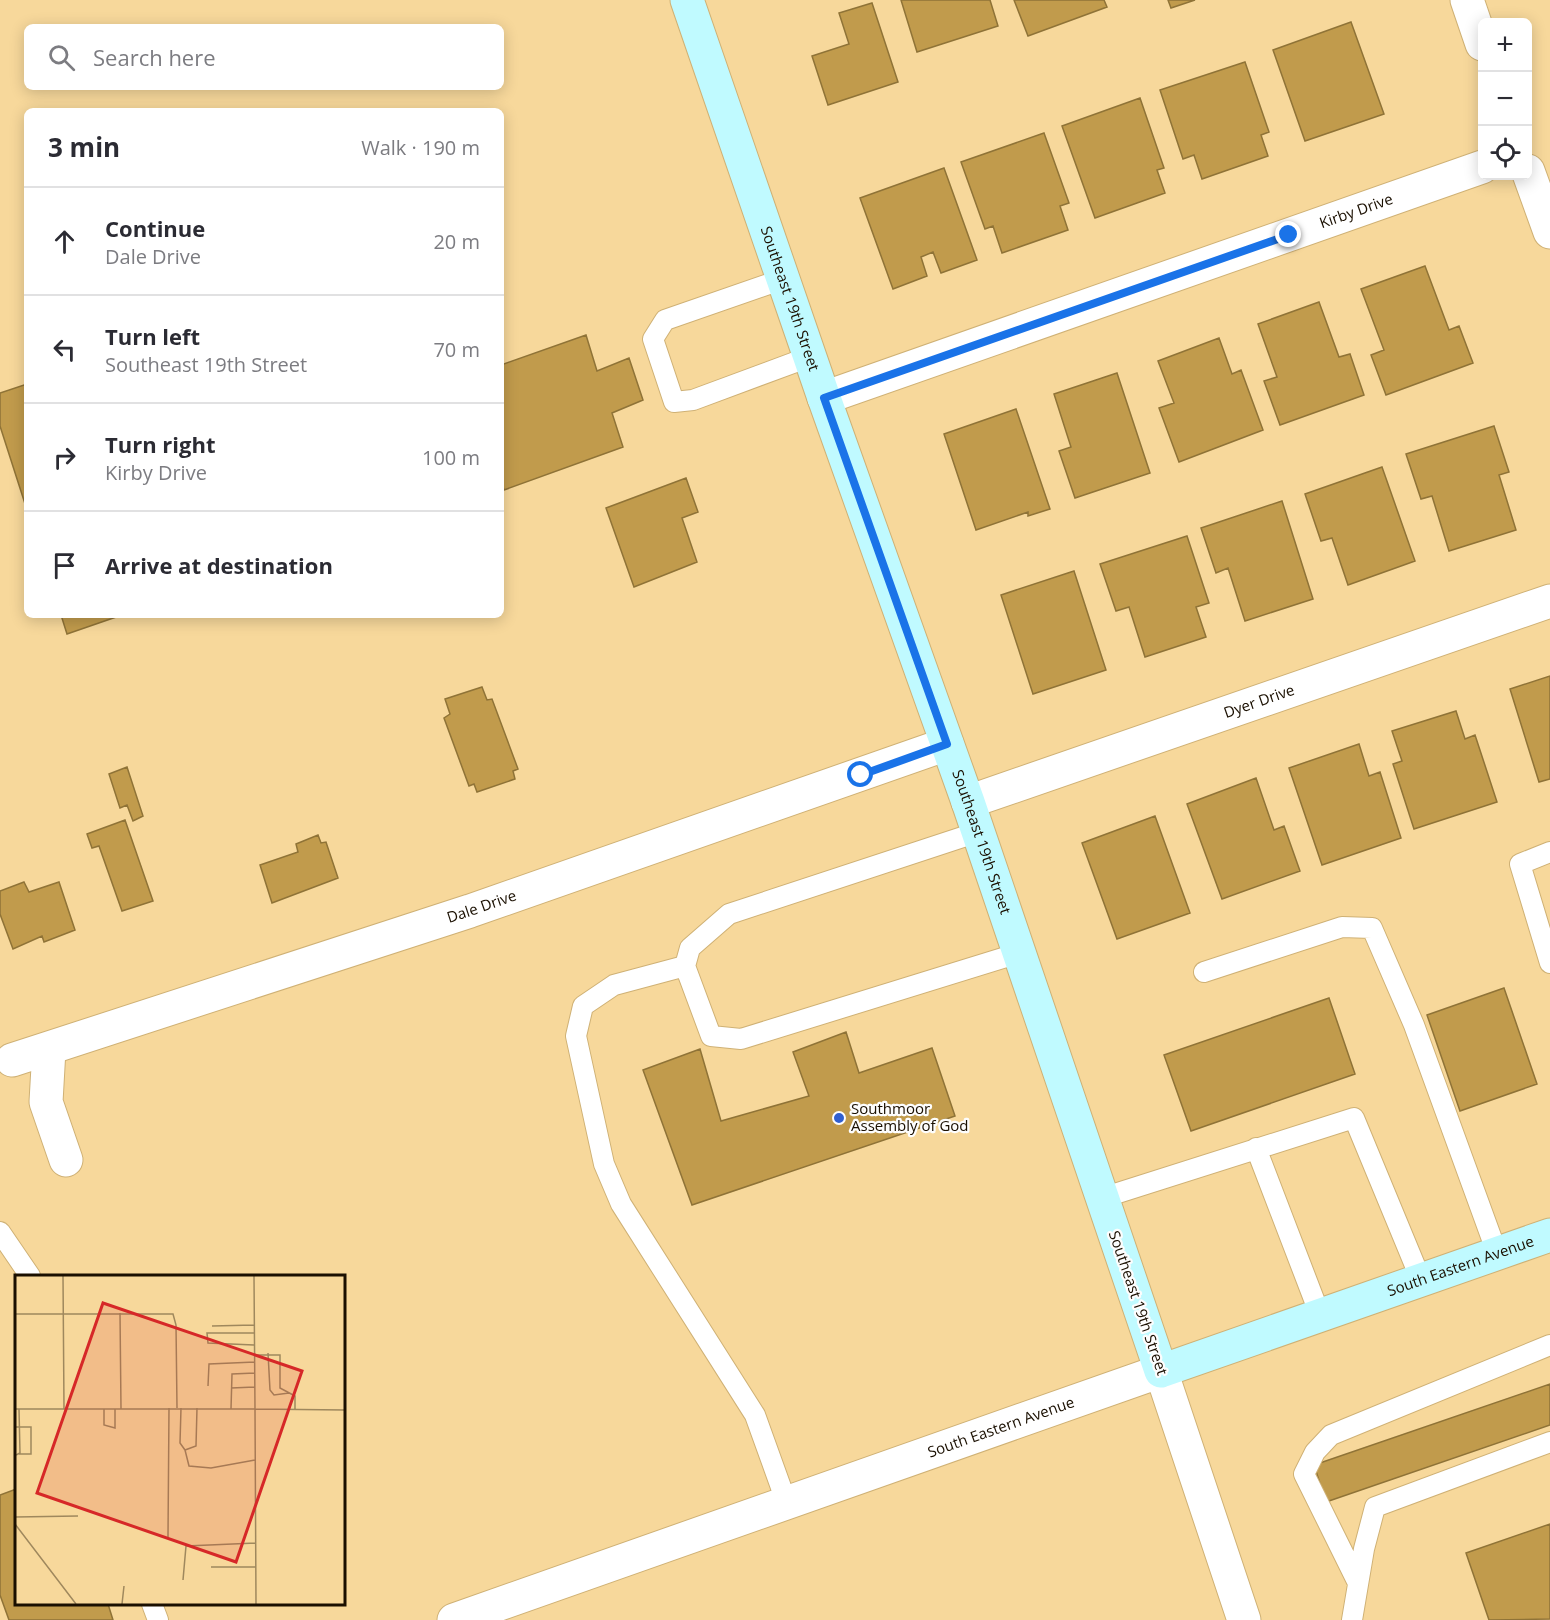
<!DOCTYPE html>
<html lang="en">
<head>
<meta charset="utf-8">
<style>
	body { margin:0; font-family:"Open Sans",sans-serif; background:#f2f2f3; color:#2b2b33 }
	.controls { position:absolute; right:18px; top:18px; display:grid; overflow:hidden; border-radius:9px; box-shadow:0 3px 15px #0003 }
	.controls button { width:54px; height:54px; display:grid; place-items:center; padding:0; border:0; border-bottom:2px solid #e1e1e2; background:#fff; color:#2b2b33; font:30px sans-serif }
	.stop { position:absolute; width:18px; height:18px; margin:-14px; border:4px solid #1a73e8; border-radius:50%; background:#fff }
	.stop.end { background:#1a73e8; border-color:#fff; box-shadow:0 2px 6px #0008 }
	.list { margin:0; padding:0; list-style:none }
	h2 { display:flex; justify-content:space-between; align-items:center; height:78px; margin:0; padding:0 24px; font-size:26px }
	h2 small { font-size:20px; font-weight:400; color:#7c7c81 }
	.list li { display:grid; grid-template-columns:39px 1fr auto; gap:18px; align-items:center; box-sizing:border-box; height:108px; padding:0 24px; border-top:2px solid #e1e1e2 }
	.list b { display:block; font-size:22px; white-space:nowrap }
	.list p { margin:0; font-size:20px; white-space:nowrap; color:#7c7c81 }
	.list em { font-size:20px; font-style:normal; color:#7c7c81 }
	.icon { flex:none; width:33px; height:33px; fill:none; stroke:currentColor; stroke-width:2; stroke-linecap:round; stroke-linejoin:round }
	.map { position:relative; flex:none; width:1550px; height:1620px; overflow:hidden }
	.search { position:absolute; background:#fff; box-shadow:0 3px 15px #0003; left:24px; top:24px; width:480px; height:66px; display:flex; align-items:center; gap:15px; box-sizing:border-box; padding:0 21px; border-radius:9px; color:#7c7c81; font-size:22px }
	.panel { position:absolute; background:#fff; box-shadow:0 3px 15px #0003; left:24px; top:108px; width:480px; height:510px; border-radius:9px }
	.map>svg:first-child { display:block }
	.building { fill:#c19b4c; stroke:#8f7337; stroke-width:1.5 }
	.lines { fill:none; stroke-linecap:round; stroke-linejoin:round }
	.service-casing { stroke:#cfb175; stroke-width:22 }
	.minor-casing { stroke:#cfb175; stroke-width:35 }
	.tertiary-casing { stroke:#cfb175; stroke-width:35 }
	.secondary-casing { stroke:#cfb175; stroke-width:35 }
	.service { stroke:#fff; stroke-width:20 }
	.minor { stroke:#fff; stroke-width:33 }
	.tertiary { stroke:#fff; stroke-width:33 }
	.secondary { stroke:#c0faff; stroke-width:33 }
	.route { stroke:#1a73e8; stroke-width:8 }
	.poi-dot { fill:#315fce; stroke:#fdfdfd; stroke-width:2 }
	.labels { text-anchor:middle; stroke-width:4.5; stroke-linejoin:round; paint-order:stroke }
	.street-label { font-size:15px; fill:#1a0f00; stroke:#fdfdfd }
	.poi-label { font-size:15px; fill:#1a0f00; stroke:#fdfdfd; text-anchor:start }
	.inset-road { fill:none; stroke:#9f885d; stroke-width:1.5 }
	.view { fill:#d62828; fill-opacity:0.15; stroke:#d62828; stroke-width:3 }
	.inset-edge { fill:none; stroke:#1a0f00; stroke-width:3 }
</style>
</head>
<body>
<div class="map">
<svg width="1550" height="1620" viewBox="0 0 1550 1620">
	<rect width="100%" height="100%" fill="#f7d89b"/>
	<path class="building" d="M901,0H990L998,26L917,52Z
		M1014,0H1104L1107,7L1028,36Z
		M1168,0H1195L1171,8Z
		M872,3L898,82L828,105L812,56L849,44L839,13Z
		M1351,22L1384,114L1305,141L1273,50Z
		M1245,62L1269,132L1261,135L1268,156L1202,179L1194,155L1183,159L1160,90Z
		M1140,98L1164,168L1157,170L1165,193L1095,218L1062,126Z
		M1044,133L1069,203L1060,206L1068,230L1002,253L993,226L985,229L961,162Z
		M944,168L977,260L941,273L933,252L921,257L927,276L893,289L860,198Z
		M1425,266L1449,330L1459,326L1473,363L1386,395L1371,355L1384,350L1361,289Z
		M1319,302L1339,357L1350,354L1364,395L1280,425L1264,381L1277,377L1258,324Z
		M586,335L597,371L629,358L643,400L612,413L623,447L504,490L501,480V365Z
		M1219,338L1232,374L1241,370L1263,430L1179,462L1159,408L1174,403L1158,361Z
		M1117,373L1150,473L1075,498L1059,451L1071,447L1054,394Z
		M27,384V510L0,426V393Z
		M1016,409L1050,509L1028,516V512L976,530L944,434Z
		M1494,426L1509,472L1499,475L1516,530L1449,551L1432,496L1421,499L1406,454Z
		M1382,467L1415,561L1348,585L1332,538L1321,541L1305,494Z
		M686,478L698,512L682,518L697,562L634,587L606,508Z
		M1282,501L1313,599L1245,621L1228,568L1216,573L1201,528Z
		M1187,536L1209,603L1196,607L1206,637L1145,657L1129,607L1116,611L1100,564Z
		M1074,571L1106,670L1033,694L1001,595Z
		M61,615H122L67,634Z
		M1550,676V779L1539,782L1510,689Z
		M482,687L487,700L492,699L518,769L513,771L515,779L477,792L474,784L469,786L444,718L450,714L445,699Z
		M1456,711L1465,739L1475,735L1497,802L1414,829L1393,764L1402,761L1392,731Z
		M1359,744L1369,776L1380,772L1401,838L1322,865L1289,768Z
		M127,767L143,816L133,821L127,805L120,808L109,774Z
		M1256,778L1274,830L1284,826L1300,871L1222,899L1187,804Z
		M1155,816L1190,913L1117,939L1082,843Z
		M125,820L153,901L122,911L99,846L92,848L87,834Z
		M318,835L321,843L326,842L338,878L272,903L260,865L298,852L296,844Z
		M24,882L29,892L59,882L75,930L44,942L42,936L13,949L0,914V891Z
		M1504,988L1537,1084L1460,1111L1427,1015Z
		M1329,998L1355,1074L1191,1131L1164,1055Z
		M846,1032L859,1073L932,1048L955,1116L692,1205L643,1070L700,1049L721,1121L809,1096L793,1052Z
		M1550,1384V1425L1326,1502L1314,1465Z
		M16,1489V1604H108L113,1620H9L0,1595V1495Z
		M1550,1524V1619L1489,1620L1466,1553Z"/>
	<g class="lines">
		<defs>
			<path id="service" d="M783,279L665,320L653,339L674,402L693,400L809,357
				M978,832L729,914L690,948L685,966L711,1036L741,1039L1019,953
				M1550,852L1520,864L1550,963
				M685,966L614,985L583,1006L576,1036L604,1164L621,1204L755,1415L787,1504
				M1204,972L1342,927L1372,928L1414,1025L1497,1253
				M1256,1148L1320,1315
				M1102,1198L1354,1118L1421,1280
				M0,1232L30,1276
				M1358,1583L1304,1474L1315,1452L1331,1435L1550,1345
				M152,1604L158,1620
				M1352,1620L1364,1549L1375,1507L1550,1442"/>
			<g id="minor">
				<path d="M1467,0L1482,44"/>
				<path d="M1528,171L1550,232"/>
				<path id="s1" d="M824,398L1482,167"/>
				<path id="s2" d="M968,802L1550,601"/>
				<path d="M49,1049L46,1102L66,1160"/>
				<path id="s3" d="M12,1060L470,911L947,744"/>
			</g>
			<g id="tertiary">
				<path id="s4" d="M454,1620L1161,1371L1244,1620"/>
			</g>
			<g id="secondary">
				<path id="s5" d="M687,0L824,398L968,802L1161,1371L1550,1235"/>
			</g>
		</defs>
		<use href="#service" class="service-casing"/>
		<use href="#minor" class="minor-casing"/>
		<use href="#tertiary" class="tertiary-casing"/>
		<use href="#secondary" class="secondary-casing"/>
		<use href="#service" class="service"/>
		<use href="#minor" class="minor"/>
		<use href="#tertiary" class="tertiary"/>
		<use href="#secondary" class="secondary"/>
	</g>
	<g class="lines">
		<path class="route" d="M861,775L947,744L824,398L1289,235"/>
	</g>
	<circle class="poi-dot" cx="839" cy="1118" r="6"/>
	<g class="labels">
		<g class="street-label">
			<text dy="5" stroke="none"><textPath href="#s1" startOffset="564">Kirby Drive</textPath></text>
			<text dy="5" stroke="none"><textPath href="#s5" startOffset="316">Southeast 19th Street</textPath></text>
			<text dy="5" stroke="none"><textPath href="#s2" startOffset="308">Dyer Drive</textPath></text>
			<text dy="5" stroke="none"><textPath href="#s5" startOffset="892">Southeast 19th Street</textPath></text>
			<text dy="5" stroke="none"><textPath href="#s3" startOffset="494">Dale Drive</textPath></text>
			<text dy="5" stroke="none"><textPath href="#s5" startOffset="1768">South Eastern Avenue</textPath></text>
			<text transform="translate(1138 1303) rotate(71)" y="5">Southeast 19th Street</text>
			<text dy="5" stroke="none"><textPath href="#s4" startOffset="580">South Eastern Avenue</textPath></text>
		</g>
		<g class="poi-label">
			<text x="851" y="1114">Southmoor<tspan x="851" dy="17">Assembly of God</tspan></text>
		</g>
	</g>
	<g transform="translate(15 1275)">
		<rect width="330" height="330" fill="#f7d89b"/>
		<path class="inset-road" d="M48,1L49,134M105,38L106,134M0,39H158L161,50L162,133M197,51L239,50M239,58H192L193,68L239,70M253,78L255,115L259,120L274,118M239,80H265V113L280,121V134M193,111L194,89L240,87M216,113L240,112M166,133L165,168L170,175L181,171L182,133M0,134H240L239,1M89,134V150L100,153V134M216,134L217,99L240,98M0,152H16V179H4M170,175L174,191L196,193L240,185M1,180L5,178L4,134M0,242L63,241M0,249L61,329M153,262L154,133M196,292H241M168,305L171,271L241,268M107,329L109,311M241,329L240,134L330,135"/>
		<path class="view" d="M88,28L287,96L221,287L22,218Z"/>
		<rect width="330" height="330" class="inset-edge"/>
	</g>
</svg>
<div class="controls">
<button>+</button>
<button>−</button>
<button><svg class="icon" aria-label="locate" viewBox="0 0 24 24"><circle cx="12" cy="12" r="6"/><path d="M12 2v4M12 18v4M2 12h4M18 12h4"/></svg></button>
</div>
<div class="stop" style="left:861px;top:775px"></div>
<div class="stop end" style="left:1289px;top:235px"></div>
<div class="search"><svg class="icon" aria-label="search" viewBox="0 0 24 24"><circle cx="10" cy="10" r="6"/><path d="M15 15l6 6"/></svg>Search here</div>
<section class="panel">
<h2>3 min<small>Walk · 190 m</small></h2>
<ul class="list">
<li><svg class="icon" aria-label="ahead" viewBox="0 0 24 24"><path d="M12 20V5M6 11l6-6 6 6"/></svg><div><b>Continue</b><p>Dale Drive</p></div><em>20 m</em></li>
<li><svg class="icon" aria-label="left" viewBox="0 0 24 24"><path d="M17 20v-9H6M10 6l-5 5 5 5"/></svg><div><b>Turn left</b><p>Southeast 19th Street</p></div><em>70 m</em></li>
<li><svg class="icon" aria-label="right" viewBox="0 0 24 24"><path d="M7 20v-9h11M14 6l5 5-5 5"/></svg><div><b>Turn right</b><p>Kirby Drive</p></div><em>100 m</em></li>
<li><svg class="icon" aria-label="arrive" viewBox="0 0 24 24"><path d="M6 21V4h12l-3 4 3 4H6"/></svg><div><b>Arrive at destination</b></div></li>
</ul>
</section>
</div>
</body>
</html>
